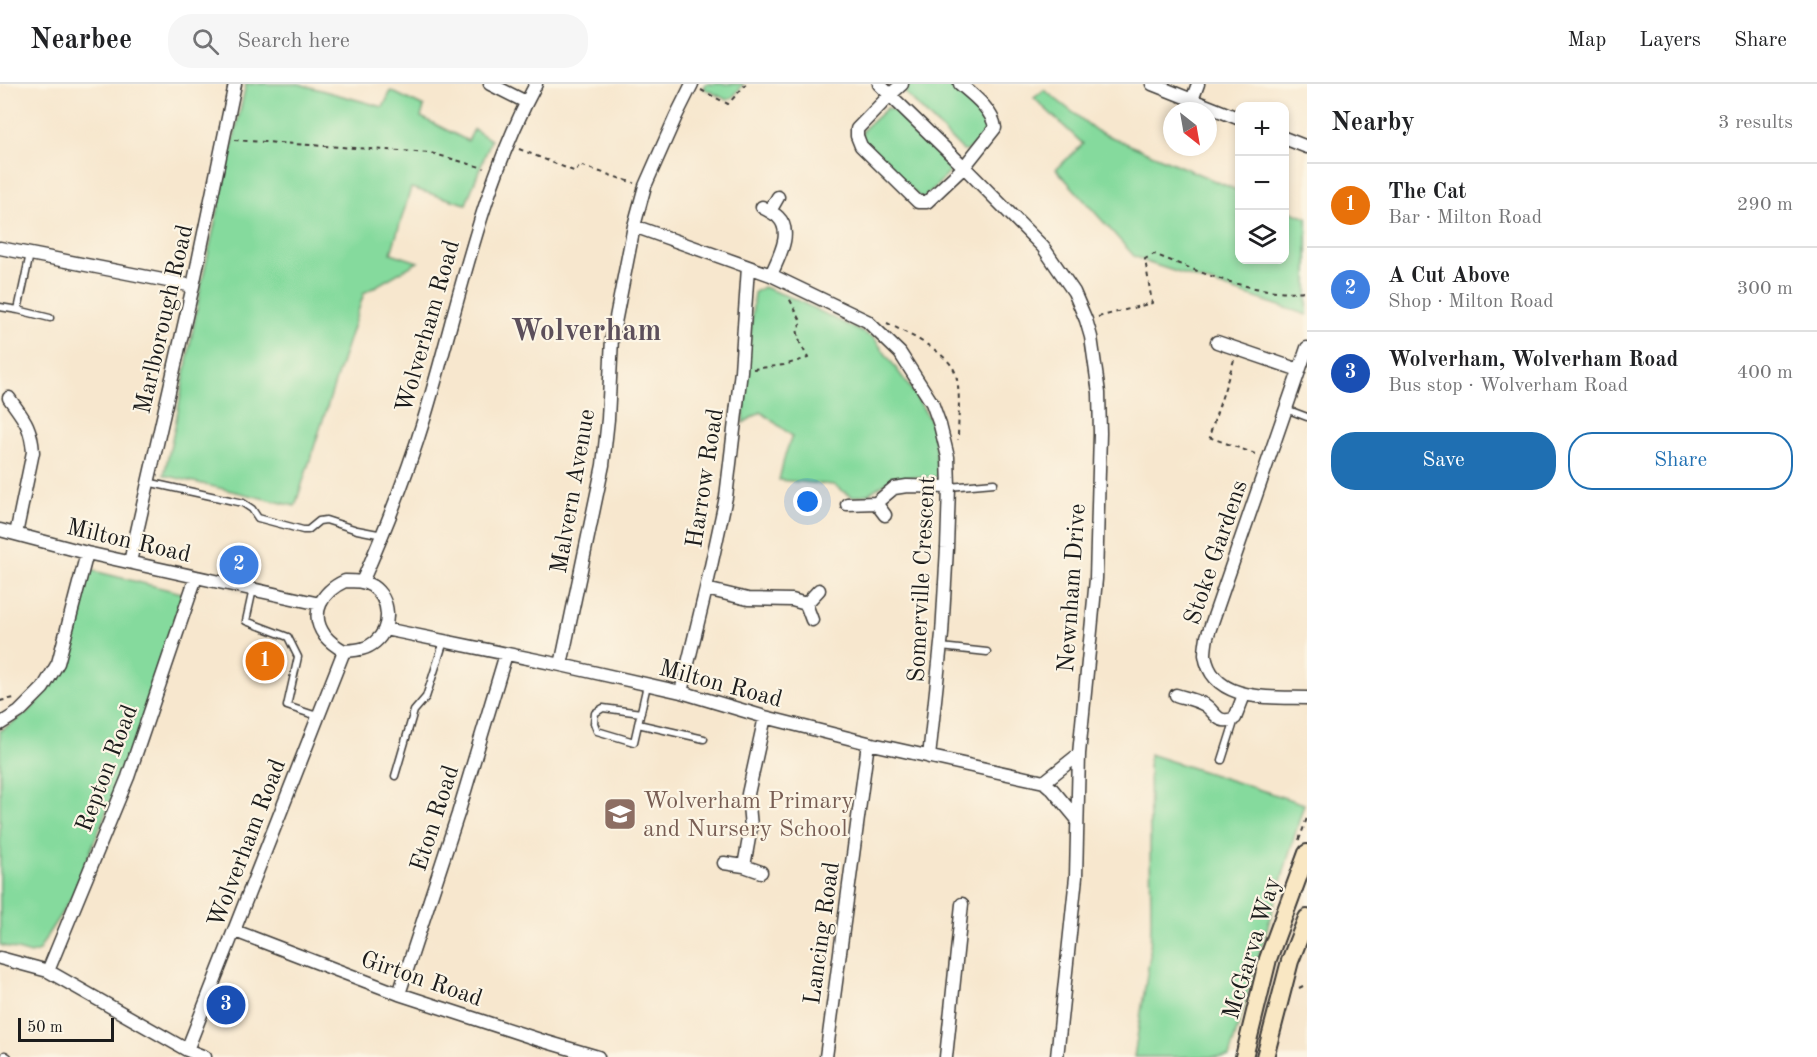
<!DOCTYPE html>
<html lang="en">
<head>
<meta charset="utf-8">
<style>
	body { margin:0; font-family:"Old Standard TT",serif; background:#f6f6f6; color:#202124 }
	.controls { position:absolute; right:18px; top:18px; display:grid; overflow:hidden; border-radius:12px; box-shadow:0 3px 9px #0003 }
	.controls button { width:54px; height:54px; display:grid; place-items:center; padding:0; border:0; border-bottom:2px solid #e0e0e0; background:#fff; color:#202124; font:30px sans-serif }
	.compass { position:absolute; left:1163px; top:18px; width:54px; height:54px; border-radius:50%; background:#fff; box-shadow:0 3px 9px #0003; rotate:149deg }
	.scale { position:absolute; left:18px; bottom:15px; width:96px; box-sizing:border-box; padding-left:6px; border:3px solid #1c1c1c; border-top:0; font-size:16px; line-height:21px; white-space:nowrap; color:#1c1c1c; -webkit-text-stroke:4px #fcf5e5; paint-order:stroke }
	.you { position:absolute; left:808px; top:418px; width:21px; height:21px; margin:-15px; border:4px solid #fff; border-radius:50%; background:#1a73e8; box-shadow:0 0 0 9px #1a73e833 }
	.badge { display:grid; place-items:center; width:39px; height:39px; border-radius:50%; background:#1f6fb2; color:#fff; font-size:20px; font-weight:700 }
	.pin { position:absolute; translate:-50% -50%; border:3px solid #fff; box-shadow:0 2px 6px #0006 }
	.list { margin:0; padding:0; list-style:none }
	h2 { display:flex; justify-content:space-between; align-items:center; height:78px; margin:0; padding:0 24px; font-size:26px }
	h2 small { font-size:20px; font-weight:400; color:#757577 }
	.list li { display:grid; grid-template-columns:39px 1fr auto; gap:18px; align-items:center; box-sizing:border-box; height:84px; padding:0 24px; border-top:2px solid #e0e0e0 }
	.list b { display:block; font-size:22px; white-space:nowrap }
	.list p { margin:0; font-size:20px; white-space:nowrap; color:#757577 }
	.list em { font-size:20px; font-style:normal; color:#757577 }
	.actions { display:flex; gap:12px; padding:18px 24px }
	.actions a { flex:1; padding:14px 0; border:2px solid #1f6fb2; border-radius:24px; text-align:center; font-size:21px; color:#1f6fb2 }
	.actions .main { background:#1f6fb2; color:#fff }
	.icon { flex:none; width:33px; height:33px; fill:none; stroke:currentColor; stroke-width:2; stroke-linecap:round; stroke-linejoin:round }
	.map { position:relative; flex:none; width:1307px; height:973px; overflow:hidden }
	header { display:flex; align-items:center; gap:36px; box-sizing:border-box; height:84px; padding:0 30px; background:#fff; border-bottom:2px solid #e0e0e0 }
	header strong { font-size:28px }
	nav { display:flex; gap:33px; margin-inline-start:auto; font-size:21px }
	.search { width:420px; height:54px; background:#f6f6f6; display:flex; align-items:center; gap:15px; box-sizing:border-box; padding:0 21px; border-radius:24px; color:#757577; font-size:22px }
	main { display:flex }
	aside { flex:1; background:#fff }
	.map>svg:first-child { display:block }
	.green { fill:#85da9d; stroke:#507b5c; stroke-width:1.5 }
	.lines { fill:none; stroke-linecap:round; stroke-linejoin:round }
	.lane-casing { stroke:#3d3a37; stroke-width:9 }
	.street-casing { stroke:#3d3a37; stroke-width:15 }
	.secondary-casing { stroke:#3d3a37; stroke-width:20 }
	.path { stroke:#3d3a37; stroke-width:2; stroke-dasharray:4.5 4.5; stroke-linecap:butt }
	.lane { stroke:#fff; stroke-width:6 }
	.street { stroke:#fff; stroke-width:12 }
	.secondary { stroke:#f9e7c3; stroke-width:16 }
	.labels { text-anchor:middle; stroke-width:4.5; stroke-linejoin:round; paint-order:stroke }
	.street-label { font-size:24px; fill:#1c1c1c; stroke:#fcf5e5 }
	.education-label { font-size:24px; fill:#785e54; stroke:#fcf5e5; text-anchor:start }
	.district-label { font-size:30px; font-weight:bold; fill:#5c4f5b; stroke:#fcf5e5 }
</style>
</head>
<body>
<header>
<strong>Nearbee</strong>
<div class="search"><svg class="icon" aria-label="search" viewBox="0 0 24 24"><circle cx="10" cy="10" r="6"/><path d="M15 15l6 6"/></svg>Search here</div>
<nav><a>Map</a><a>Layers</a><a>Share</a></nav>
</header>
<main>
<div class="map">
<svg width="1307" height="973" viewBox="0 0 1307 973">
	<rect width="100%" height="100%" fill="#fcf5e5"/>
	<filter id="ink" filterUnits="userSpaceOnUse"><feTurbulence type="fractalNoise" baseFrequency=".0167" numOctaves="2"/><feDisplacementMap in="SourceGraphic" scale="12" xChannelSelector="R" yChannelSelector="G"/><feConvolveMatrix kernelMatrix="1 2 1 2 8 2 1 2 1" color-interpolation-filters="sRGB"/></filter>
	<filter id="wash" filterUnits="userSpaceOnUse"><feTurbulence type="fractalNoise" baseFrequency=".008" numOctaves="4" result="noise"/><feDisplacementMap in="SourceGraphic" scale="24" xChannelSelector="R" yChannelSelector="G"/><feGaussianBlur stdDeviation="1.35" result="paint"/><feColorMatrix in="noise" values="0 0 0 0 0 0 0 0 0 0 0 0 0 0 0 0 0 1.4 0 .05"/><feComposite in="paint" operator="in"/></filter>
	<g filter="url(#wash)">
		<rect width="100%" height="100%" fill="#f7e7ce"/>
		<path class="green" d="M246,0H299L383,23L391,7L424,23L421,33L468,57L474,45L491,56L466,120L411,104L391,169L418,178L364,209L295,422L164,391L175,342L201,202Z
			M705,0H744L732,14L727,16L703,4Z
			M909,0H952L989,36L990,42L979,58L967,67H963L905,9Z
			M1044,6L1097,47L1239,107L1240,176H1284L1285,125L1307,134V231L1149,179L1134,172L1056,85L1083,60L1034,14Z
			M887,24L896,26L950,80V87L931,108L923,114L918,112L861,54L863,46Z
			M763,203L795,215L874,254L914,309L930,336L935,357L938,393H906L888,397L868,410L852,413L834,401L779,396L785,371L792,352L761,328L743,339L754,209Z
			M90,486L182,509L156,604L72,813L48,850L39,867L31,870L0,861V647L17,636L32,624L58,591L68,562Z
			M1149,670L1304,720L1229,973H1134L1150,871L1151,837Z"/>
	</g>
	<g filter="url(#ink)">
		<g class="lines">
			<defs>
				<path id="lane" d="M0,223L18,226L30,170
					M18,226L50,234
					M1286,325L1307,333
					M147,398L243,419L252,425L258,434L303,446H308L319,437L326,436L357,446L383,451
					M949,403L994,399
					M253,505L246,537L288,553L298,573L287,622L317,632
					M941,563L987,568
					M641,629L603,624L595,629L594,639L597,647L634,658L647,601
					M638,640L704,655
					M1222,676L1235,635
					M395,692L414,627L426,613L444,557
					M5,971L8,973"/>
				<path id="street" d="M490,0L526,18
					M879,0L890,11L902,0
					M960,0C973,11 993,26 995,44L964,83L1043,163L1074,208L1086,236L1091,253L1099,309L1100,349L1096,495L1079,670L1076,793L1057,973
					M1152,0L1240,35
					M890,11L964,83L927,118H918L861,62L857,52V45Z
					M1192,16L1198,0
					M1284,54L1307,63
					M762,123C767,126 774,129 778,133C794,148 778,174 771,191
					M770,127L778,113
					M634,142L771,191L867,237L900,269L932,319L940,341L948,373L949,403L947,464L942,550L929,673
					M0,164L193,202
					M1217,258L1299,286
					M1307,264L1207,553C1206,559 1205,566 1205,571C1212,619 1272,613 1307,614
					M9,314C23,334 31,341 33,368L16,450
					M876,419L885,431
					M847,420L876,419L894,404L907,402L949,403
					M0,446L87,469L320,520
					M130,478L193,202L235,0
					M345,497C355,497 364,497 372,502C391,515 392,544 375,558C366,566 355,566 344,567C337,563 330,558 325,552C308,529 323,507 345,497Z
					M362,498C386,444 408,388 425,332C459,220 480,104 536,0
					M706,505L748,515L792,516L806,520L819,506
					M806,520L812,536
					M385,545L561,581L681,608L765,633L868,659L1044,698L1079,670
					M561,581L603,381L608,335L612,254L634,142L645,102L676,32L692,0
					M681,608L706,505L726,413L741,287L748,183
					M1176,611C1185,614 1196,616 1205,621C1215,627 1217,642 1235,634L1244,611
					M0,640L19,628L43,604L58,579L87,469
					M1044,698L1052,705L1077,735
					M724,779L744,782
					M761,788L744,782L751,743L748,710L765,633
					M235,847L399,910L540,956L598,973
					M0,874L48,887L187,966L205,973
					M48,887L128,693L196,493
					M399,910L458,730L506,570
					M187,966L344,567
					M826,973L868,659
					M946,973L962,820"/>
				<path id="secondary" d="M1244,973L1268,875L1307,769
					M1265,973L1290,877L1307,834"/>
			</defs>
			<use href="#lane" class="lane-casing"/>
			<use href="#street" class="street-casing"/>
			<use href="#secondary" class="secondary-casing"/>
			<path class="path" d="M701,6L728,20L746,0
				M234,56L431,69L484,84
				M519,65L576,88L579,81L634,99
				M1098,233L1152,219L1145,175L1154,170C1202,189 1254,212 1307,207
				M887,239C906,249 951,269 956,291C961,311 958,335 958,356
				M1234,276L1209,353L1258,371
				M753,285L784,281L808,274L800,259L797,245L802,239L789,214
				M0,617L14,614
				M1299,756L1307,734
				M1299,904L1307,900"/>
			<use href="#lane" class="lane"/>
			<use href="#street" class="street"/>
			<use href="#secondary" class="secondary"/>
		</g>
	</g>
	<defs>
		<symbol id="school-square" viewBox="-11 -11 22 22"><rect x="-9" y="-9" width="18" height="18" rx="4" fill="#8d6e63" stroke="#fcf5e5"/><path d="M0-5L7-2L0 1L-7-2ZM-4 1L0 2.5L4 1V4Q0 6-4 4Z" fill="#fff"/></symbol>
	</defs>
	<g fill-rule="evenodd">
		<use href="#school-square" x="601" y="711" width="38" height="38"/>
	</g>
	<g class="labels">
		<g class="street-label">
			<text transform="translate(163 235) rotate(-77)" y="8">Marlborough Road</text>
			<text transform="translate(427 242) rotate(-74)" y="8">Wolverham Road</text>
			<text transform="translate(704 394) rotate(-81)" y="8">Harrow Road</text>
			<text transform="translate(572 407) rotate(-80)" y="8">Malvern Avenue</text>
			<text transform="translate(129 456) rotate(13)" y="8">Milton Road</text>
			<text transform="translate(1215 468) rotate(-71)" y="8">Stoke Gardens</text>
			<text transform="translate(921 495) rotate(-87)" y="8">Somerville Crescent</text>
			<text transform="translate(1071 504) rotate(-86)" y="8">Newnham Drive</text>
			<text transform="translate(721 599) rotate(15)" y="8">Milton Road</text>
			<text transform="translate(106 684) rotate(-69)" y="8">Repton Road</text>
			<text transform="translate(434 734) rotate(-72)" y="8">Eton Road</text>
			<text transform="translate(246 759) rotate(-69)" y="8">Wolverham Road</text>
			<text transform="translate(821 849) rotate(-82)" y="8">Lancing Road</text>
			<text transform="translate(1251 864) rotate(-73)" y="8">McGarva Way</text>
			<text transform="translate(422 894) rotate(19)" y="8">Girton Road</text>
		</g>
		<g class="education-label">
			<text x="643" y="724">Wolverham Primary<tspan x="643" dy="28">and Nursery School</tspan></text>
		</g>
		<g class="district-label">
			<text x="586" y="256">Wolverham</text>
		</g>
	</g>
</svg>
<div class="controls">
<button>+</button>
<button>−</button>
<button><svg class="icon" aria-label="layers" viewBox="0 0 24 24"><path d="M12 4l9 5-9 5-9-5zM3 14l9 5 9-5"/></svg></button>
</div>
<svg class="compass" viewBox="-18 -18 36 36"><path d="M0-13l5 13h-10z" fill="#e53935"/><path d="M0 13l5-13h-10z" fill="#757577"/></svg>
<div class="scale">50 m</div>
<div class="you"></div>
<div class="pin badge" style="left:265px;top:577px;background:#e8710a">1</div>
<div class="pin badge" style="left:239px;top:481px;background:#3f7fe0">2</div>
<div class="pin badge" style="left:226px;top:921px;background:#1a4fb4">3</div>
</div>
<aside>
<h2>Nearby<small>3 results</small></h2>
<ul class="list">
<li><span class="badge" style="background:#e8710a">1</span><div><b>The Cat</b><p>Bar · Milton Road</p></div><em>290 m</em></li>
<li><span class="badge" style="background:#3f7fe0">2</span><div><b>A Cut Above</b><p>Shop · Milton Road</p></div><em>300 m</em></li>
<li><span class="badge" style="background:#1a4fb4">3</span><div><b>Wolverham, Wolverham Road</b><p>Bus stop · Wolverham Road</p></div><em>400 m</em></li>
</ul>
<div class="actions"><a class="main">Save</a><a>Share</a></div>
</aside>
</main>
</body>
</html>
